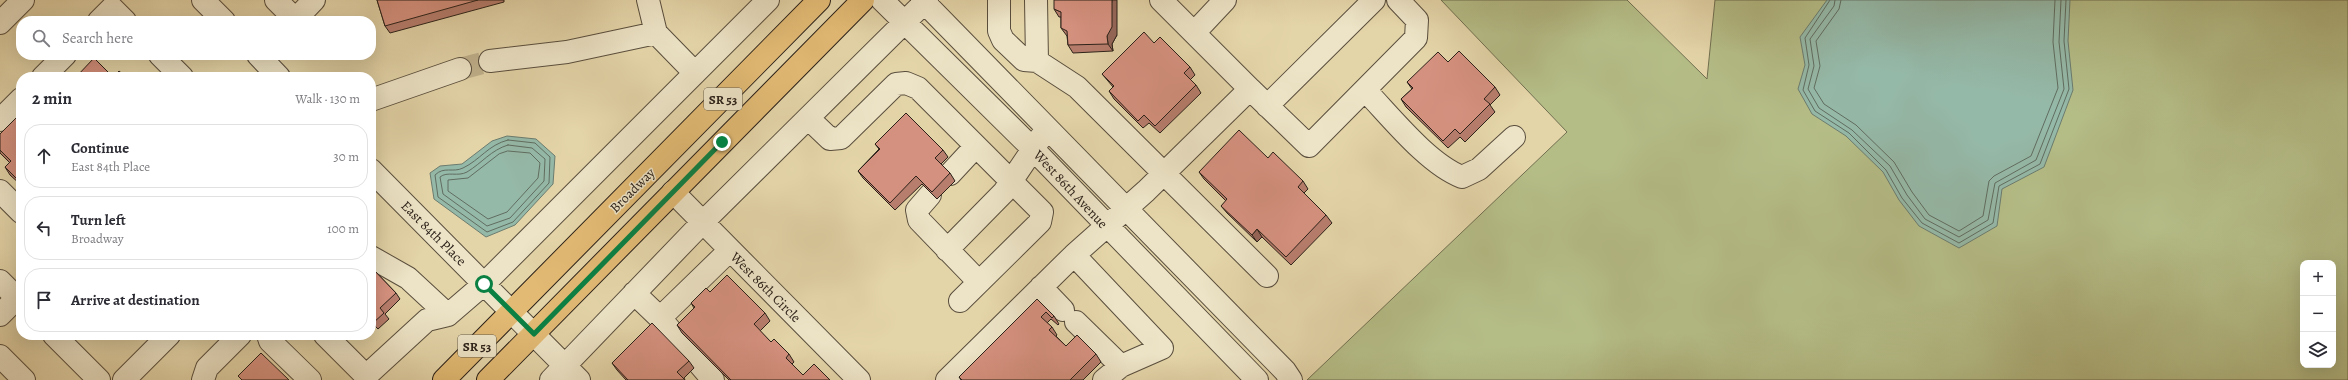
<!DOCTYPE html>
<html lang="en">
<head>
<meta charset="utf-8">
<style>
	body { margin:0; font-family:Alegreya,serif; background:#f2f2f3; color:#2b2b33 }
	.controls { position:absolute; right:12px; bottom:12px; display:grid; overflow:hidden; border-radius:8px; box-shadow:0 4px 16px #0002 }
	.controls button { width:36px; height:36px; display:grid; place-items:center; padding:0; border:0; border-bottom:1px solid #e1e1e2; background:#fff; color:#2b2b33; font:20px sans-serif }
	.stop { position:absolute; width:12px; height:12px; margin:-9px; border:3px solid #0b8043; border-radius:50%; background:#fff }
	.stop.end { background:#0b8043; border-color:#fff; box-shadow:0 1px 4px #0008 }
	.list { margin:0; padding:0; list-style:none }
	h2 { display:flex; justify-content:space-between; align-items:center; height:52px; margin:0; padding:0 16px; font-size:17px }
	h2 small { font-size:13px; font-weight:400; color:#7c7c81 }
	.list li { display:grid; grid-template-columns:26px 1fr auto; gap:12px; align-items:center; box-sizing:border-box; height:64px; margin:0 8px 8px; padding:0 8px; border:1px solid #e1e1e2; border-radius:16px }
	.list b { display:block; font-size:15px; white-space:nowrap }
	.list p { margin:0; font-size:13px; white-space:nowrap; color:#7c7c81 }
	.list em { font-size:13px; font-style:normal; color:#7c7c81 }
	.icon { flex:none; width:22px; height:22px; fill:none; stroke:currentColor; stroke-width:2; stroke-linecap:round; stroke-linejoin:round }
	.map { position:relative; flex:none; width:2348px; height:380px; overflow:hidden }
	.search { position:absolute; background:#fff; box-shadow:0 4px 16px #0002; left:16px; top:16px; width:360px; height:44px; display:flex; align-items:center; gap:10px; box-sizing:border-box; padding:0 14px; border-radius:16px; color:#7c7c81; font-size:15px }
	.panel { position:absolute; background:#fff; box-shadow:0 4px 16px #0002; left:16px; top:72px; width:360px; height:268px; border-radius:16px }
	.map>svg:first-child { display:block }
	.green { fill:#b5bd87; stroke:#706f50; fill-rule:evenodd }
	.water { fill:#95b9a8; stroke:#6b7c6f }
	.lines { fill:none; stroke-linecap:round; stroke-linejoin:round }
	.shore { stroke:#606d60; stroke-width:1 }
	.minor-tunnel { stroke:#bfb18c; stroke-width:22; stroke-dasharray:22 11; stroke-linecap:butt }
	.minor-casing { stroke:#594e3d; stroke-width:24 }
	.major-casing { stroke:#2b2119; stroke-width:24 }
	.minor { stroke:#ede4c7; stroke-width:22 }
	.major { stroke:#e2ba74; stroke-width:22 }
	.wall { fill:#b77d6d; stroke:#2b2119 }
	.shaded-wall { fill:#956659; stroke:#2b2119 }
	.building { fill:#d5917f; stroke:#2b2119 }
	.route { stroke:#0b8043; stroke-width:5 }
	.labels { text-anchor:middle; stroke-width:3; stroke-linejoin:round; paint-order:stroke }
	.shield { fill:#ede4c7; stroke:#655c4d; stroke-width:1 }
	.shield-label { font-size:13px; font-weight:bold; fill:#2b2119 }
	.street-label { font-size:14px; fill:#2b2119; stroke:#ede4c7 }
</style>
</head>
<body>
<div class="map">
<svg width="2348" height="380" viewBox="0 0 2348 380">
	<rect width="100%" height="100%" fill="#e4d5a9"/>
	<filter id="stains"><feTurbulence type="fractalNoise" baseFrequency=".005" numOctaves="4"/><feColorMatrix values="0 0 0 0 .2 0 0 0 0 .09 0 0 0 0 .02 0 0 0 .5 -.17"/></filter>
	<radialGradient id="worn" r=".72"><stop offset=".6" stop-color="#630" stop-opacity="0"/><stop offset="1" stop-color="#630" stop-opacity=".3"/></radialGradient>
	<path class="green" d="M1441,0H1627L1707,79L1715,0H2348V380H1307L1567,132ZM2303,263H2333V365H2303Z"/>
	<path class="water" d="M1827,0H2070L2068,41L2073,90L2044,167L2002,189L1997,226L1959,248L1919,226L1899,200L1883,172L1846,136L1812,114L1798,89L1805,65L1800,37Z
		M507,136L536,139L555,156L553,184L515,225L486,237L434,199L430,173L440,166L462,164L492,141Z"/>
	<g class="lines">
		<path class="shore" d="M1830,0L1805,38L1809,65L1803,90L1815,111L1849,133L1886,170L1902,198L1922,223L1959,243L1993,223L1999,186L2040,164L2069,89L2064,41L2066,0
			M1835,0L1834,6L1810,39L1814,66L1808,89L1819,108L1852,130L1890,166L1907,195L1925,219L1959,237L1988,220L1995,183L2036,160L2064,89L2059,42L2061,0
			M1841,0L1839,9L1816,41L1820,66L1814,88L1824,104L1856,125L1894,162L1912,192L1929,215L1959,231L1983,216L1989,181L1994,176L2031,156L2058,88L2053,42L2055,0
			M508,140L535,143L550,157L549,183L513,222L487,232L438,197L435,175C444,166 453,173 463,168C480,160 488,145 508,140Z
			M508,145L532,148L545,159L544,181L510,218L487,226L443,194L440,177C447,171 458,177 467,172C482,163 491,150 508,145Z
			M508,151L530,153L540,163L538,178L507,212L488,219L448,191V180L468,178L499,154Z"/>
		<path class="minor-tunnel" d="M460,69L490,61"/>
		<defs>
			<path id="minor" d="M203,0L224,21
				M276,0L295,19
				M648,0L656,33L695,73
				M882,0L1033,149L1257,380
				M922,0L1285,371L1291,380
				M999,0V31L1003,40L1024,60L1037,61
				M1036,0L1037,61L1077,87L1267,276
				M99,21L112,8L125,21
				M294,21L314,0
				M0,23L23,0
				M1194,33L1225,0
				M160,55L182,77
				M258,55L279,77
				M490,61L567,52L656,33
				M43,77L65,55
				M1250,89L1309,146L1416,38L1417,20L1398,0
				M1365,90C1391,117 1428,164 1462,177L1479,169L1514,137
				M371,100L460,69
				M1267,106L1374,0
				M809,119L830,139L841,138L896,84L906,83L918,88L1042,212L1040,222L960,301
				M0,120L21,99
				M371,170L579,380
				M950,174L976,146
				M0,191L21,212
				M673,192L859,380
				M930,195L917,210L919,220L979,282
				M947,250L1004,192L1041,137
				M1074,255L1162,348L1121,366L1104,380
				M371,257L408,278L448,315
				M0,281L21,302
				M1041,287L1063,310
				M634,293L660,318L729,251
				M0,315L17,298
				M660,318L713,380
				M1076,322L1121,366
				M54,335L99,380
				M268,335L270,341L310,380
				M325,335L366,376L427,320L448,315L484,284L768,0
				M0,356L24,380
				M124,380L169,335
				M203,380L207,368L240,335
				M551,380L703,222L927,0
				M947,380L1074,255L1146,191L1250,89L1161,0"/>
			<path id="major" d="M444,380L819,0
				M488,380L863,0"/>
		</defs>
		<use href="#minor" class="minor-casing"/>
		<use href="#major" class="major-casing"/>
		<use href="#minor" class="minor"/>
		<use href="#major" class="major"/>
	</g>
	<path class="wall" d="M377,0H504V2L390,33L385,26Z
		M1054,9L1117,35L1112,44L1113,51L1073,53L1068,45L1067,36L1061,28V17H1059Z
		M1154,43L1190,67L1195,75L1190,80L1196,85L1201,93L1160,133L1149,123L1143,128L1114,99L1109,91L1113,87L1108,81L1102,74Z
		M1448,62L1495,87L1500,95L1490,105L1495,112L1465,142L1460,137L1448,148L1406,107L1401,99L1412,89L1407,82Z
		M21,113V185L10,175L5,167L10,163L0,153V134Z
		M875,144L943,150L948,157L941,164L950,173L955,181L937,199L922,184L895,210L863,178L858,171L879,149Z
		M1199,172L1303,181L1308,189L1304,193L1326,215L1332,223L1291,265L1262,237L1257,242L1227,213L1221,206L1226,201L1204,179Z
		M371,267L396,293L400,299L385,314L389,319L378,329L374,325L371,328Z
		M710,292L765,313L770,321L760,331L771,342L789,354L794,362L792,364L803,375L830,380H729L682,333L677,325L694,308L691,303Z
		M1037,299L1054,316L1059,324L1058,325L1051,319L1047,323L1052,327L1057,335L1056,336L1066,346L1096,354L1101,362L1083,380H961L959,377Z
		M356,335H363L360,339Z
		M689,361L694,368L684,378L685,380H626L617,370L612,363Z"/>
	<path class="shaded-wall" d="M1112,0H1117V35L1112,44L1113,51L1108,44L1107,36Z
		M1257,229L1262,237L1257,242L1252,235Z"/>
	<path class="building" d="M377,0H478L385,26Z
		M1054,0H1112V27L1107,36L1108,44L1068,45L1067,31L1061,28V12L1054,9Z
		M1144,32L1154,43L1160,37L1190,67L1184,73L1196,85L1155,126L1144,115L1138,121L1109,91L1114,86L1102,74Z
		M1459,51L1495,87L1484,99L1490,104L1460,134L1455,129L1443,141L1401,99L1413,88L1407,82L1438,52L1448,62Z
		M94,58L113,77H76Z
		M119,71L126,77H113Z
		M21,113V183L5,167L11,161L0,150V134Z
		M906,113L943,150L935,158L950,173L932,192L916,176L890,203L858,171L880,149L875,144Z
		M1239,130L1268,158L1273,152L1303,181L1298,187L1326,215L1286,257L1257,229L1252,235L1221,206L1227,199L1199,172Z
		M371,267L396,293L380,308L384,313L373,323L371,321Z
		M727,275L765,313L754,324L771,342L774,339L789,354L786,358L803,375L814,364L830,380H731L677,325L695,307L691,303L706,288L710,292Z
		M1037,299L1054,316L1052,318L1046,312L1041,317L1052,327L1049,330L1066,346L1077,335L1096,354L1070,380H962L959,377Z
		M652,323L689,361L677,372L685,380H628L612,363Z
		M261,353L289,380H242L238,376Z"/>
	<g class="lines">
		<path class="route" d="M484,284L534,334L722,142"/>
	</g>
	<g class="labels">
		<g class="shield">
			<rect x="704" y="88" width="38" height="22" rx="3"/>
			<rect x="458" y="335" width="38" height="22" rx="3"/>
		</g>
		<g class="shield-label">
			<text x="723" y="104">SR 53</text>
			<text x="477" y="351">SR 53</text>
		</g>
		<g class="street-label">
			<text transform="translate(1071 189) rotate(47)" y="5">West 86th Avenue</text>
			<text transform="translate(632 190) rotate(-45)" y="5">Broadway</text>
			<text transform="translate(434 233) rotate(45)" y="5">East 84th Place</text>
			<text transform="translate(766 287) rotate(45)" y="5">West 86th Circle</text>
		</g>
	</g>
	<rect width="100%" height="100%" filter="url(#stains)"/>
	<rect width="100%" height="100%" fill="url(#worn)"/>
</svg>
<div class="controls">
<button>+</button>
<button>−</button>
<button><svg class="icon" aria-label="layers" viewBox="0 0 24 24"><path d="M12 4l9 5-9 5-9-5zM3 14l9 5 9-5"/></svg></button>
</div>
<div class="stop" style="left:484px;top:284px"></div>
<div class="stop end" style="left:722px;top:142px"></div>
<div class="search"><svg class="icon" aria-label="search" viewBox="0 0 24 24"><circle cx="10" cy="10" r="6"/><path d="M15 15l6 6"/></svg>Search here</div>
<section class="panel">
<h2>2 min<small>Walk · 130 m</small></h2>
<ul class="list">
<li><svg class="icon" aria-label="ahead" viewBox="0 0 24 24"><path d="M12 20V5M6 11l6-6 6 6"/></svg><div><b>Continue</b><p>East 84th Place</p></div><em>30 m</em></li>
<li><svg class="icon" aria-label="left" viewBox="0 0 24 24"><path d="M17 20v-9H6M10 6l-5 5 5 5"/></svg><div><b>Turn left</b><p>Broadway</p></div><em>100 m</em></li>
<li><svg class="icon" aria-label="arrive" viewBox="0 0 24 24"><path d="M6 21V4h12l-3 4 3 4H6"/></svg><div><b>Arrive at destination</b></div></li>
</ul>
</section>
</div>
</body>
</html>
